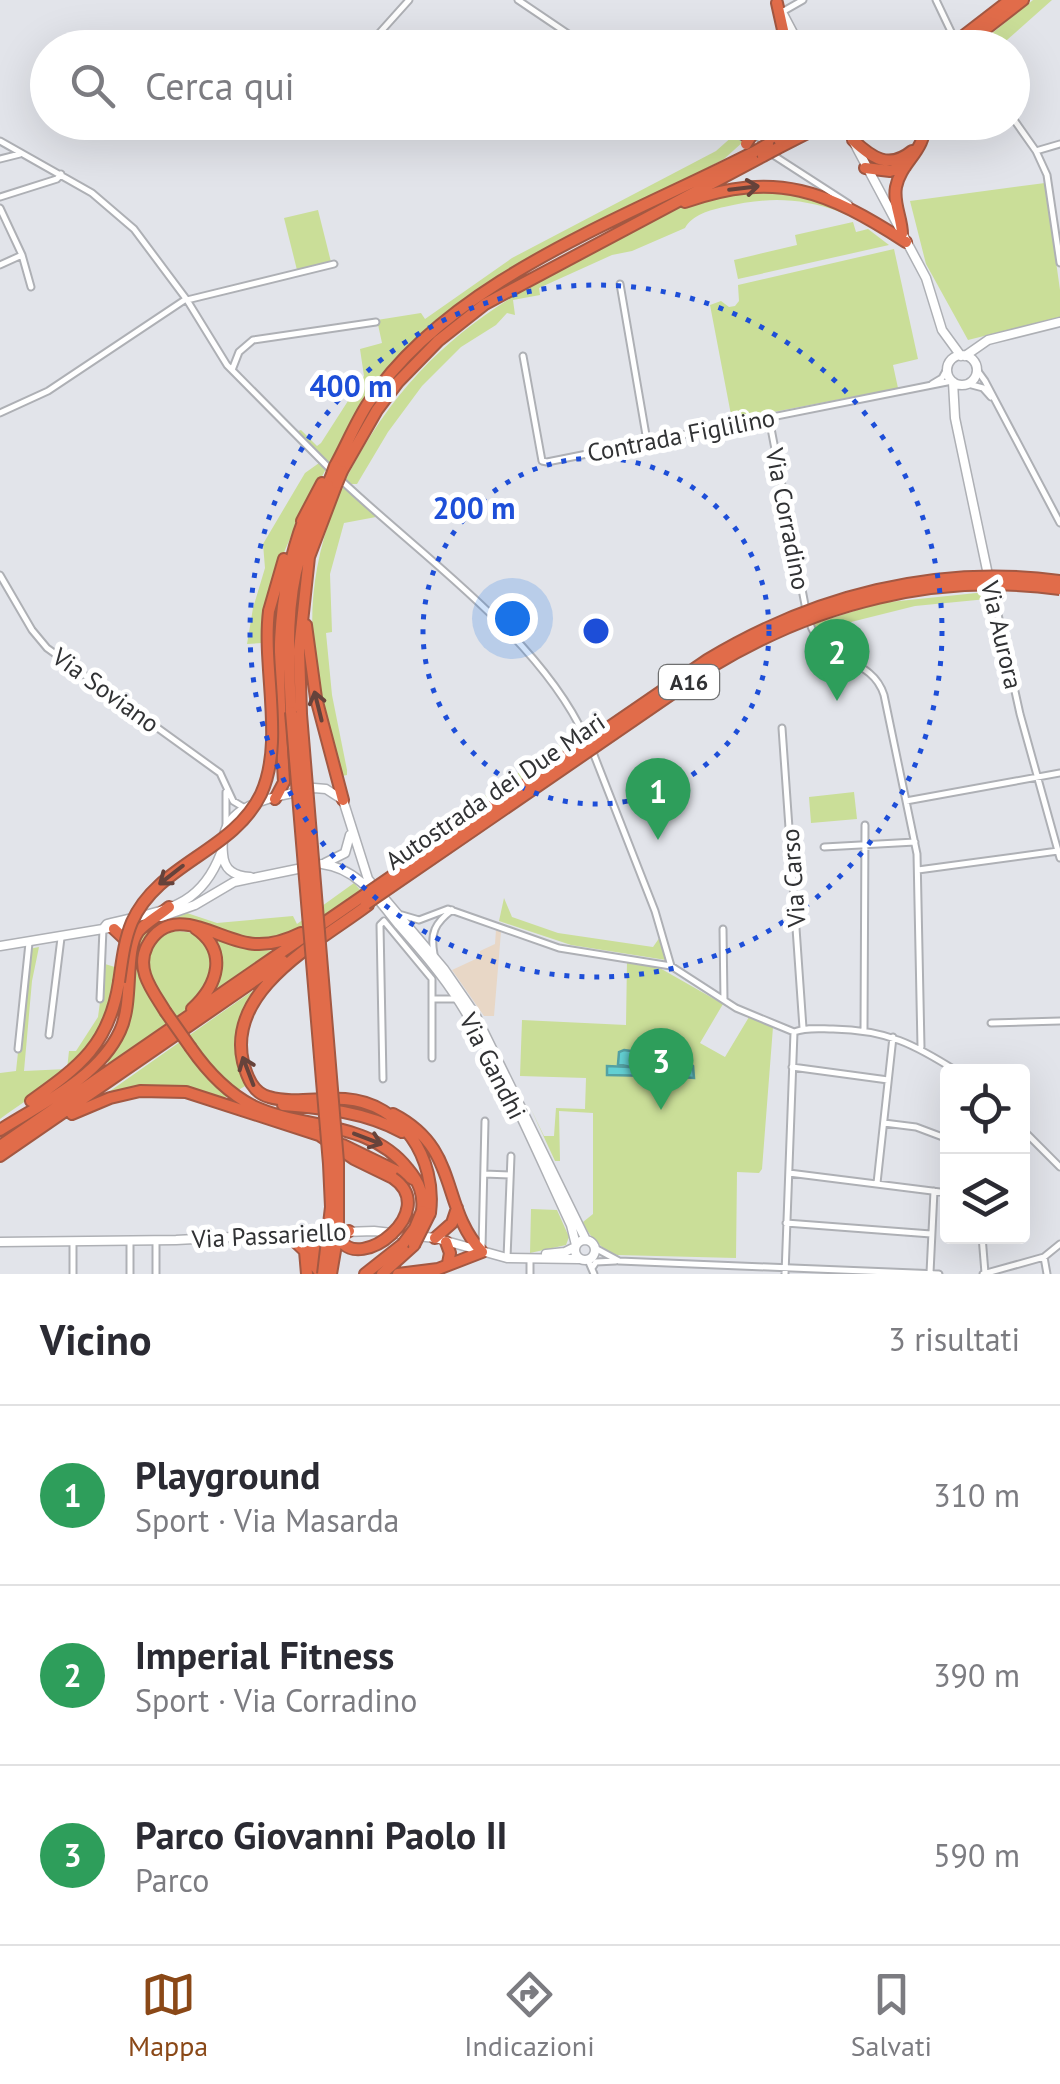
<!DOCTYPE html>
<html lang="it">
<head>
<meta charset="utf-8">
<style>
	body { margin:0; font-family:"PT Sans",sans-serif; background:#f7f7f7; color:#2b2b33 }
	.controls { position:absolute; right:30px; bottom:30px; display:grid; overflow:hidden; border-radius:10px; box-shadow:0 10px 40px #0002 }
	.controls button { width:90px; height:90px; display:grid; place-items:center; padding:0; border:0; border-bottom:2px solid #e1e1e2; background:#fff; color:#2b2b33; font:50px sans-serif }
	.you { position:absolute; left:512px; top:618px; width:35px; height:35px; margin:-25px; border:8px solid #fff; border-radius:50%; background:#1a73e8; box-shadow:0 0 0 15px #1a73e833 }
	.badge { display:grid; place-items:center; width:65px; height:65px; border-radius:50%; background:#8a4817; color:#fff; font-size:32px; font-weight:700 }
	.pin { position:absolute; translate:-50% -82px; filter:drop-shadow(0 2px 5px #0008) }
	.pin::after { content:''; position:absolute; top:52px; width:35px; height:30px; background:inherit; clip-path:polygon(0 0,100% 0,50% 100%) }
	.list { margin:0; padding:0; list-style:none }
	h2 { display:flex; justify-content:space-between; align-items:center; height:130px; margin:0; padding:0 40px; font-size:42px }
	h2 small { font-size:32px; font-weight:400; color:#7c7c81 }
	.list li { display:grid; grid-template-columns:65px 1fr auto; gap:30px; align-items:center; box-sizing:border-box; height:180px; padding:0 40px; border-top:2px solid #e1e1e2 }
	.list b { display:block; font-size:38px; white-space:nowrap }
	.list p { margin:0; font-size:32px; white-space:nowrap; color:#7c7c81 }
	.list em { font-size:32px; font-style:normal; color:#7c7c81 }
	.icon { flex:none; width:55px; height:55px; fill:none; stroke:currentColor; stroke-width:2; stroke-linecap:round; stroke-linejoin:round }
	.map { position:relative; flex:none; width:1060px; height:1274px; overflow:hidden }
	.search { position:absolute; background:#fff; box-shadow:0 10px 40px #0002; left:30px; right:30px; top:30px; height:110px; display:flex; align-items:center; gap:25px; box-sizing:border-box; padding:0 35px; border-radius:55px; color:#7c7c81; font-size:38px }
	.sheet { height:670px; background:#fff }
	nav { display:flex; justify-content:space-around; align-items:center; box-sizing:border-box; height:140px; border-top:2px solid #e1e1e2; background:#fff; font-size:28px; color:#7c7c81 }
	nav a { display:grid; justify-items:center; gap:5px }
	nav .on { color:#8a4817 }
	.map>svg:first-child { display:block }
	.commercial { fill:#e8d7c6 }
	.green { fill:#cade98 }
	.water { fill:#63d0d3; stroke:#54a1a3; stroke-width:2.5 }
	.lines { fill:none; stroke-linecap:round; stroke-linejoin:round }
	.street-casing { stroke:#aeb0b5; stroke-width:9 }
	.secondary-casing { stroke:#aeb0b5; stroke-width:11 }
	.highway-casing { stroke:#a35842; stroke-width:14 }
	.street { stroke:#fff; stroke-width:5 }
	.secondary { stroke:#fff; stroke-width:8 }
	.highway { stroke:#e16c4a; stroke-width:10 }
	.highway-bridge-casing { stroke:#a35842; stroke-width:14; stroke-linecap:butt }
	.highway-bridge { stroke:#e16c4a; stroke-width:10 }
	.oneway { stroke:#66433b }
	.ring { fill:none; stroke:#1d4ed8; stroke-width:5; stroke-dasharray:5 10 }
	.labels { text-anchor:middle; stroke-width:10; stroke-linejoin:round; paint-order:stroke }
	.shield { fill:#fff; stroke:#6f7071; stroke-width:2.5 }
	.shield-label { font-size:22px; font-weight:bold; fill:#313234 }
	.street-label { font-size:25px; fill:#313234; stroke:#fff }
	.centre { fill:#1d4ed8; stroke:#fff; stroke-width:5 }
	.ring-label { font-size:30px; text-anchor:middle; font-weight:bold; fill:#1d4ed8; stroke:#fff; stroke-width:10; stroke-linejoin:round; paint-order:stroke }
</style>
</head>
<body>
<div class="map">
<svg width="1060" height="1274" viewBox="0 0 1060 1274">
	<rect width="100%" height="100%" fill="#e2e4ea"/>
	<path class="commercial" d="M496,930L501,932L494,1016H484L452,970L480,957V951L495,944Z"/>
	<path class="green" d="M1033,0H1052L999,47H975Z
		M734,135L744,141L724,159L537,258L437,325L357,414L330,463L295,432L301,430L317,446L321,443L364,376L360,349L382,343L377,320L421,313L425,319L512,258L716,151Z
		M1045,183L1060,290V317L968,340L926,264L910,201Z
		M774,189L830,204L883,231C868,227 855,218 840,212C799,197 766,197 724,207C710,210 692,215 685,228L632,251L612,255L539,288L540,295L513,300L515,315L507,313L496,325L461,347L422,386L388,432L357,484H350L346,479C407,361 479,310 595,251C635,230 676,204 721,195C738,192 757,191 774,189Z
		M318,210L331,262L297,270L284,218Z
		M853,222L856,232L868,229L889,245L738,279L734,260L797,245L795,235Z
		M894,249L918,359L893,365L898,388L732,420L710,305L721,301L729,307L735,306L739,301L738,285Z
		M319,463L326,469C296,524 265,580 262,643L247,644L253,608L265,568L263,544L305,473Z
		M342,486L376,517L344,523L330,574L332,632L326,633L332,695L347,770V775L342,776C308,666 297,596 342,486Z
		M986,592L987,599L915,606L815,631L813,624L880,603Z
		M578,732L582,739L396,866L390,861Z
		M854,792L857,819L811,823L809,797Z
		M354,883L361,891C333,910 303,937 268,943C228,949 170,891 143,946C131,972 151,996 164,1016L171,1011C163,999 150,985 147,971C134,910 241,924 211,981C191,1018 143,1041 109,1064L106,1060L127,1024L133,996L136,942L148,927L187,913L217,923L293,916L297,924Z
		M504,898L512,917L558,933L653,947L660,937L666,960L571,945L499,921Z
		M211,936L245,948L276,951L211,996L216,984Z
		M39,947L32,981L24,1071L67,1069L69,1051H76L98,1017L105,964L118,968C114,990 111,1018 99,1037C77,1071 32,1095 0,1119V1073L16,1071L29,949Z
		M627,961L658,967L723,1004L700,1043L725,1057L749,1017L773,1027L762,1169L759,1173L737,1172L736,1258L617,1255C602,1250 589,1237 583,1222L593,1214V1113L559,1111L560,1161H555L530,1107L544,1136H554L556,1108L585,1109L586,1078L520,1076L522,1020L626,1025Z
		M258,987L246,1011L247,1085L221,1100L199,1092L103,1096Z
		M531,1209L557,1210L569,1237L566,1245L530,1253Z"/>
	<path class="water" d="M624,1050L682,1058L693,1066L694,1078L679,1077L678,1069L677,1077L657,1076L656,1069L654,1076L607,1075V1066L630,1067L618,1064L619,1052Z"/>
	<g class="lines">
		<defs>
			<path id="street" d="M518,0L589,48
				M936,0L956,42
				M782,12L803,0
				M366,48L409,0
				M1012,117L1036,151L1047,175L1060,263
				M715,122L761,147
				M0,141L92,193L134,229L187,300L227,365L333,472
				M1036,151L1060,144
				M770,153L849,204
				M0,159L20,154
				M0,197L57,179L61,174
				M0,208L22,255L31,287
				M0,265L22,255
				M620,284L647,441
				M187,300L334,264
				M523,356L542,461L547,462L952,381
				M232,370L239,352L253,340L376,322
				M977,370L985,381L1060,523
				M932,384L942,378L947,369
				M968,384L983,388L991,397
				M0,413L48,391L186,299
				M769,418L806,610
				M341,480C420,555 539,637 585,737
				M0,575L32,630L47,648L220,773L233,801L243,807
				M992,587L1020,714L1060,858
				M809,621C823,667 871,654 884,695L917,854L921,1047
				M782,728L803,1028
				M594,755L655,911L671,966
				M906,801L1060,773
				M226,825V792
				M824,847L915,842
				M918,870L1058,851
				M402,915L419,920L448,909L559,948L671,966L736,1008L794,1032
				M384,921L432,979V1058
				M723,929L724,1000
				M434,954C430,933 435,923 452,910
				M100,999L103,929
				M432,999H458
				M991,1023L1060,1021
				M864,1029L865,825
				M794,1032C807,1027 820,1029 833,1029C887,1030 914,1044 958,1072
				M49,1035L61,938
				M18,1049L29,943
				M792,1067L888,1080
				M383,1079L380,925L384,921
				M884,1123L916,1127L948,1139
				M1022,1129L1060,1167
				M789,1173L948,1193
				M484,1174L510,1175
				M877,1183L893,1037
				M786,1223L931,1234
				M982,1236L985,1273
				M156,1240V1274
				M130,1242V1274
				M482,1248L485,1121
				M595,1248L619,1261L939,1274
				M1044,1257L1047,1274
				M507,1258L511,1156
				M588,1260L594,1274
				M592,1268L596,1262L616,1261
				M930,1273L934,1191
				M73,1274V1241
				M530,1274V1259
				M785,1274L794,1032
				M983,1274L1044,1257L1060,1244"/>
			<path id="secondary" d="M782,12L801,48
				M843,122L926,278L942,330L961,356
				M947 370a15 15 0 1 1 30 0a15 15 0 1 1-30 0Z
				M965,356L988,340L1060,322
				M953,382L955,418L987,570
				M325,863L345,853L350,835
				M322,864C357,868 377,898 398,924C420,949 443,975 460,1003C504,1073 536,1150 571,1225L576,1245
				M250,877C235,876 224,871 223,854C217,800 275,799 314,788L326,789L343,800L368,879L444,969L475,1014L586,1240
				M161,917L195,905L234,882L307,867
				M103,929L107,924C161,910 199,911 221,853
				M0,946L133,924
				M344,1232L374,1231L435,1238L507,1258L579,1259
				M575 1250a10 10 0 1 1 20 0a10 10 0 1 1-20 0Z
				M0,1242L176,1240L330,1232
				M546,1254L565,1252L575,1247"/>
			<path id="highway" d="M962,37L1010,0
				M777,48L783,30L777,3
				M936,48L946,42
				M961,48L1023,0
				M774,122H796
				M853,140C872,158 889,170 912,151
				M768,144L810,122
				M778,148L829,122
				M865,168L890,171L905,167
				M685,202C777,170 827,191 906,242
				M902,234C902,218 893,204 896,187C901,161 927,151 924,122
				M335,466C346,446 355,424 367,405C448,280 626,218 754,152
				M342,471L377,410L398,382L438,341L485,304L763,156
				M302,521L322,483
				M269,611L284,559
				M306,625L316,698L343,800
				M291,712C289,661 285,606 300,557C308,530 320,503 331,477
				M301,714L299,650L309,557L337,483
				M275,799L284,782C279,691 271,605 304,519
				M368,905C319,942 226,989 243,1062C247,1077 253,1093 269,1097C292,1104 321,1097 345,1099C402,1103 437,1159 430,1213
				M114,929L131,945
				M192,1009C218,985 229,951 195,928
				M165,1011C153,991 135,970 147,946C172,899 221,943 255,944C272,945 287,940 301,933
				M191,1048C207,1071 228,1093 253,1106C304,1130 370,1120 408,1169C419,1182 424,1194 422,1211
				M31,1101C80,1066 109,1045 119,982
				M283,1105C324,1108 365,1112 402,1132
				M72,1114L110,1098L140,1091L186,1092L319,1135L354,1159L393,1178
				M393,1114C461,1149 439,1205 482,1252L438,1269L398,1274
				M0,1130C41,1104 99,1077 120,1031C134,1002 124,951 138,932C146,922 159,916 169,907
				M343,1145L413,1179
				M0,1146L363,896
				M0,1156L283,961
				M311,1233L314,1265L321,1274
				M288,1235L305,1251
				M435,1238L452,1223L457,1208
				M446,1242L450,1253L448,1263
				M313,1257L321,1248L349,1231
				M307,1274L305,1251L311,1234
				M365,1274L403,1244
				M382,1274L414,1245"/>
		</defs>
		<use href="#street" class="street-casing"/>
		<use href="#secondary" class="secondary-casing"/>
		<use href="#highway" class="highway-casing"/>
		<use href="#street" class="street"/>
		<use href="#secondary" class="secondary"/>
		<use href="#highway" class="highway"/>
		<defs>
			<path id="highway-bridge" d="M948,47L962,37
				M746,144L753,133
				M754,152L768,144
				M763,156L778,148
				M331,477L335,466
				M337,483L342,471
				M291,712L329,1164L331,1207L323,1274
				M301,714L338,1162V1233L331,1274
				M363,896L707,660C813,596 936,564 1060,581
				M366,904L711,667C816,603 937,572 1060,589
				M119,982C122,962 124,941 132,922C158,863 233,852 261,794C285,742 262,668 269,611
				M165,1011L191,1048
				M340,1239C359,1274 441,1211 393,1178
				M403,1244L415,1228L422,1211
				M414,1245L430,1213"/>
		</defs>
		<use href="#highway-bridge" class="highway-bridge-casing"/>
		<use href="#highway-bridge" class="highway-bridge"/>
	</g>
	<defs><path id="oneway-shaft" d="M-6 0H5M1.5-3L5.5 0L1.5 3" fill="none" stroke-width="1.6" stroke-linecap="round" stroke-linejoin="round" transform="scale(2.5)"/></defs>
	<g class="oneway">
		<use href="#oneway-shaft" transform="translate(744 188) rotate(-7)"/>
		<use href="#oneway-shaft" transform="translate(318 706) rotate(-104)"/>
		<use href="#oneway-shaft" transform="translate(171 875) rotate(142)"/>
		<use href="#oneway-shaft" transform="translate(248 1071) rotate(-111)"/>
		<use href="#oneway-shaft" transform="translate(368 1139) rotate(21)"/>
	</g>
	<g class="ring">
		<circle cx="596" cy="631" r="173"/>
		<circle cx="596" cy="631" r="346"/>
	</g>
	<g class="labels">
		<rect class="shield" x="659" y="665" width="60" height="34" rx="8"/>
		<g class="shield-label">
			<text x="689" y="690">A16</text>
		</g>
		<g class="street-label">
			<text transform="translate(681 435) rotate(-11)" y="9">Contrada Figlilino</text>
			<text transform="translate(788 519) rotate(79)" y="9">Via Corradino</text>
			<text transform="translate(1002 635) rotate(77)" y="9">Via Aurora</text>
			<text transform="translate(106 690) rotate(36)" y="9">Via Soviano</text>
			<text transform="translate(495 791) rotate(-34)" y="9">Autostrada dei Due Mari</text>
			<text transform="translate(793 878) rotate(-94)" y="9">Via Carso</text>
			<text transform="translate(493 1066) rotate(63)" y="9">Via Gandhi</text>
			<text transform="translate(269 1235) rotate(-3)" y="9">Via Passariello</text>
		</g>
	</g>
	<circle cx="596" cy="631" r="15" class="centre"/>
	<g class="ring-label">
		<text x="351" y="397">400 m</text>
		<text x="474" y="519">200 m</text>
	</g>
</svg>
<div class="controls">
<button><svg class="icon" aria-label="locate" viewBox="0 0 24 24"><circle cx="12" cy="12" r="6"/><path d="M12 2v4M12 18v4M2 12h4M18 12h4"/></svg></button>
<button><svg class="icon" aria-label="layers" viewBox="0 0 24 24"><path d="M12 4l9 5-9 5-9-5zM3 14l9 5 9-5"/></svg></button>
</div>
<div class="you"></div>
<div class="pin badge" style="left:658px;top:840px;background:#2e9e5b">1</div>
<div class="pin badge" style="left:837px;top:701px;background:#2e9e5b">2</div>
<div class="pin badge" style="left:661px;top:1110px;background:#2e9e5b">3</div>
<div class="search"><svg class="icon" aria-label="search" viewBox="0 0 24 24"><circle cx="10" cy="10" r="6"/><path d="M15 15l6 6"/></svg>Cerca qui</div>
</div>
<section class="sheet">
<h2>Vicino<small>3 risultati</small></h2>
<ul class="list">
<li><span class="badge" style="background:#2e9e5b">1</span><div><b>Playground</b><p>Sport · Via Masarda</p></div><em>310 m</em></li>
<li><span class="badge" style="background:#2e9e5b">2</span><div><b>Imperial Fitness</b><p>Sport · Via Corradino</p></div><em>390 m</em></li>
<li><span class="badge" style="background:#2e9e5b">3</span><div><b>Parco Giovanni Paolo II</b><p>Parco</p></div><em>590 m</em></li>
</ul>
</section>
<nav>
<a class="on"><svg class="icon" aria-label="map" viewBox="0 0 24 24"><path d="M3 6l6-2 6 2 6-2v14l-6 2-6-2-6 2zM9 4v14M15 6v14"/></svg>Mappa</a>
<a><svg class="icon" aria-label="directions" viewBox="0 0 24 24"><path d="M12 3l9 9-9 9-9-9zM9 14v-3h6M13 9l2 2-2 2"/></svg>Indicazioni</a>
<a><svg class="icon" aria-label="saved" viewBox="0 0 24 24"><path d="M7 4h10v16l-5-4-5 4z"/></svg>Salvati</a>
</nav>
</body>
</html>
